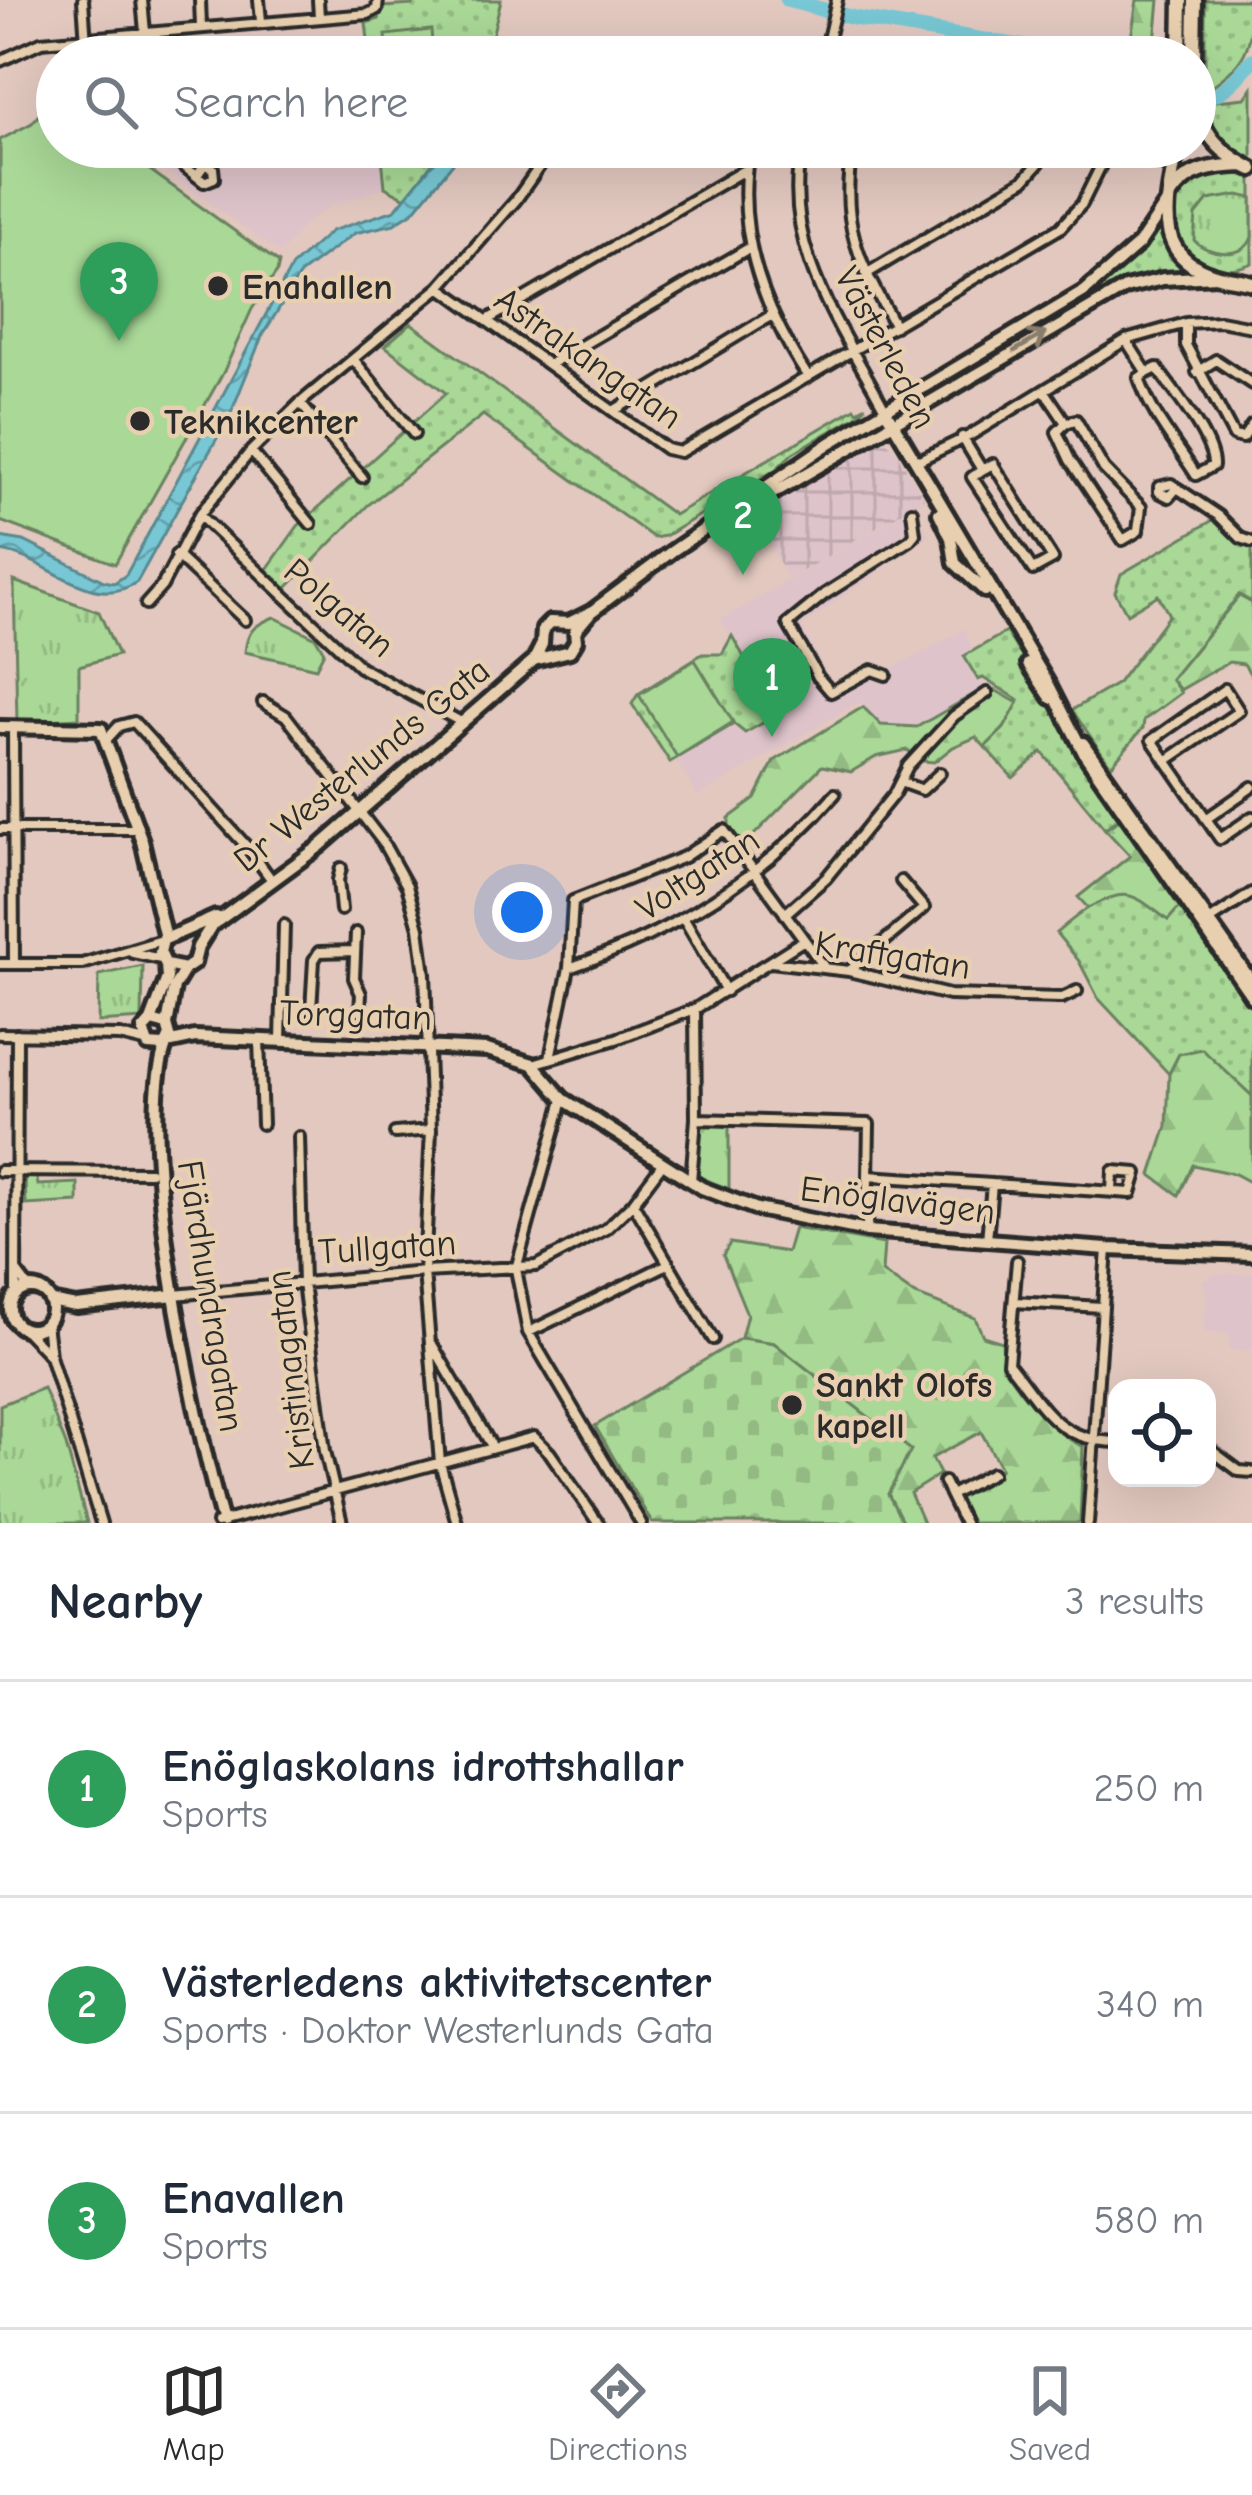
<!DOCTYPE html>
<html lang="en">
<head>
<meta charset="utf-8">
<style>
	body { margin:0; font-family:"Comic Neue",sans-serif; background:#f2f2f3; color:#1f2937 }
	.controls { position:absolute; right:36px; bottom:36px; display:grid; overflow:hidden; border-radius:24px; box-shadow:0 12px 48px #0002 }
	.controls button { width:108px; height:108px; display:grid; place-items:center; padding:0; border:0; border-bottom:3px solid #e0e1e3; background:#fff; color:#1f2937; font:60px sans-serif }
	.you { position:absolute; left:522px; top:912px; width:42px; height:42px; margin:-30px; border:9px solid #fff; border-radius:50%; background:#1a73e8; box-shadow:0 0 0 18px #1a73e833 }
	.badge { display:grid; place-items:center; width:78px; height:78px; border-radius:50%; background:#2b2b2b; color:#fff; font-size:39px; font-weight:700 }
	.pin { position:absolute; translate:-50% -99px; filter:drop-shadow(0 3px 6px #0008) }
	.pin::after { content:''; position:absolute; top:63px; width:42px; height:36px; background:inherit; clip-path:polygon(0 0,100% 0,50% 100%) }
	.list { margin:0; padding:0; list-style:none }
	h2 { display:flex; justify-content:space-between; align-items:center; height:156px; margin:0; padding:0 48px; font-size:51px }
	h2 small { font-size:39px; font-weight:400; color:#747a83 }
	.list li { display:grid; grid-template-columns:78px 1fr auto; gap:36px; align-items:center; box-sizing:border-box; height:216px; padding:0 48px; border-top:3px solid #e0e1e3 }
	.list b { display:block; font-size:45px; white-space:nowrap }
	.list p { margin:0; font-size:39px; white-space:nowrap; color:#747a83 }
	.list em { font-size:39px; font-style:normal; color:#747a83 }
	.icon { flex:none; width:66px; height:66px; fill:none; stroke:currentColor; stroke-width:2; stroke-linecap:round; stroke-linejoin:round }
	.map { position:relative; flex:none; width:1252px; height:1523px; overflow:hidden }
	.search { position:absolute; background:#fff; box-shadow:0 12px 48px #0002; left:36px; right:36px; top:36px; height:132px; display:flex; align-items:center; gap:30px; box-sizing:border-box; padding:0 42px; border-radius:66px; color:#747a83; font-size:45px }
	.sheet { height:804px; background:#fff }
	nav { display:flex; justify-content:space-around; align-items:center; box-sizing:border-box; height:168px; border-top:3px solid #e0e1e3; background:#fff; font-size:33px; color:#747a83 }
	nav a { display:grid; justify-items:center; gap:6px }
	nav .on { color:#2b2b2b }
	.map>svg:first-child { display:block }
	.built { fill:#dec3ca }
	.industrial { fill:url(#industrial-grid) }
	.grass { fill:url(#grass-dots); stroke:#6a8261; stroke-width:3 }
	.forest { fill:url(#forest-firs); stroke:#6a8261; stroke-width:3 }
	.cemetery { fill:url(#cemetery-stones); stroke:#6a8261; stroke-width:3 }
	.park { fill:url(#park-tufts); stroke:#6a8261; stroke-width:3 }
	.pitch { fill:#a9d897; stroke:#6a8261; stroke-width:3 }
	.water { fill:url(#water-waves); stroke:#598990; stroke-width:3 }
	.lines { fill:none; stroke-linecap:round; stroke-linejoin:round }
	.river { stroke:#78c7d4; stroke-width:15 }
	.street-casing { stroke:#2b2b2b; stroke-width:16 }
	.secondary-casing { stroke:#2b2b2b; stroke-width:20 }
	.primary-casing { stroke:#2b2b2b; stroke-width:21 }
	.street { stroke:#e7cfaf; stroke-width:8 }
	.secondary { stroke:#e7cfaf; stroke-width:10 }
	.primary { stroke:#e7cfaf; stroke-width:12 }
	.oneway { stroke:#897d6d }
	.poi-dot { fill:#2b2b2b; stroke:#e7cfaf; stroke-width:4.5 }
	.labels { text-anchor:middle; stroke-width:9; stroke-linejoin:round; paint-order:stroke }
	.poi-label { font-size:36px; font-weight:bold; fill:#2b2b2b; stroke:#e7cfaf; text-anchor:start }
	.street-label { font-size:36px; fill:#2b2b2b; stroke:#e7cfaf }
</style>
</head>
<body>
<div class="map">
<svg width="1252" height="1523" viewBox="0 0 1252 1523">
	<defs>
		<pattern id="industrial-grid" width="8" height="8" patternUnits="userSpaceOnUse" patternTransform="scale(3)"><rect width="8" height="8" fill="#dec3ca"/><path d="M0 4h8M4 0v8" fill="none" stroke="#bfa8ae"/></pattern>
		<pattern id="grass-dots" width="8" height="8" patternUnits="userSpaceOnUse" patternTransform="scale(3)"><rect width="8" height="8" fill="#a9d897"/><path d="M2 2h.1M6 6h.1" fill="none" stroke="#92ba82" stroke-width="1.8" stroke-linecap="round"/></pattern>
		<pattern id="forest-firs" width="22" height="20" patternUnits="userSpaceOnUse" patternTransform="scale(3)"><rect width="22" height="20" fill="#a9d897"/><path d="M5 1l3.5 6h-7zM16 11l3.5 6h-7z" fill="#92ba82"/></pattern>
		<pattern id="cemetery-stones" width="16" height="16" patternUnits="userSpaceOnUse" patternTransform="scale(3)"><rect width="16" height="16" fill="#a9d897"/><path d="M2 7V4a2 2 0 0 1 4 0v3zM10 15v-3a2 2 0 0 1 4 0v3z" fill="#92ba82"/></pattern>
		<pattern id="park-tufts" width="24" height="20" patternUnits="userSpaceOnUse" patternTransform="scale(3)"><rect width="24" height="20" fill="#a9d897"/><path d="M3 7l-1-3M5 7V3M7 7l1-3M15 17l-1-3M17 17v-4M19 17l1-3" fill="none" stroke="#92ba82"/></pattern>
		<pattern id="water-waves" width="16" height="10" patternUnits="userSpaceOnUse" patternTransform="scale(3)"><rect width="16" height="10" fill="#78c7d4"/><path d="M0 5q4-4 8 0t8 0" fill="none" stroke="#63a2ac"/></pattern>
	</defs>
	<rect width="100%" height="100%" fill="#e2c8bf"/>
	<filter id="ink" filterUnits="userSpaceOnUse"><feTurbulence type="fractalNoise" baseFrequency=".00833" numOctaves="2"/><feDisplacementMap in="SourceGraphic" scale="24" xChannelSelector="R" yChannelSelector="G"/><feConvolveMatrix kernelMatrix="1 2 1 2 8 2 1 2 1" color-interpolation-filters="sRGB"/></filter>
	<g filter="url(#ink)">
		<path class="built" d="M132,147H381L385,187L330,206L310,219L280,253Z
			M913,507L928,536L801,626L831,684L878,661L888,671L965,629L984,686L918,727L881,725L858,702L698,796L638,695L701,653L721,652L730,635L721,620Z
			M1212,1274H1252V1350H1229V1333L1204,1332L1207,1295L1203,1280L1211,1279Z"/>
		<path class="industrial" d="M884,440L894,448L924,499L789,579L752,515L877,441Z"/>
		<path class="grass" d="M413,0H501L487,57H370L366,23L379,19L382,7L412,5Z
			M1205,0H1252C1252,50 1247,62 1205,91Z
			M1252,88V159C1225,147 1216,133 1204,107L1216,101L1245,98Z
			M381,147H444L406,198L385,187Z
			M1227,170L1252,178V263C1180,295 1132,185 1227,170Z
			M1159,227L1169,251L1189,271L1129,280L943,387L1094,293L1142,252Z
			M411,323L674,515L855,408L857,411L866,406L857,416L793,453L775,470L665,536L654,538L483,415L368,505L285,590L265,572L298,526L446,393L385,346Z
			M1213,520L1243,544L1252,545V602L1239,595L1171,679L1181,693L1144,720L1143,728L1111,766L1072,710L1118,683L1169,615L1158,595L1127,614L1115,592L1121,574Z
			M1006,632L1124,817L1118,822L1115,820L1105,829L1042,752L1013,778L985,747L1004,728L1019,700L983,678L978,680L964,656Z
			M732,636L777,715L745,733L734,724L670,762L632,704L638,694L702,654H722Z
			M1132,893L1168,920L1184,902L1245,992L1252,1006V1096L1202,1050L1179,1054L1169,1074L1098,998L1079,961L1056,933C1079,914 1101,894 1132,893Z"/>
		<path class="forest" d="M1137,0H1159L1155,42L1158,57H1110L1129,51Z
			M1239,596L1252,603V677L1244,664L1229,662L1180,690L1171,679Z
			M983,689L995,690L1018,703L1004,728L985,747L976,737L953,747L934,762L923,761L907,750L876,757L851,772L822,766L744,845L729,826V818L755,799L774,761L863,707L881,725L917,727Z
			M1124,817L1184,902L1168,920C1132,894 1130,886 1088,908L1078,897L1130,856L1105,829Z
			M1202,1049L1252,1096V1183L1235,1174L1193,1165L1179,1195L1151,1175L1167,1126L1169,1074L1179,1054Z
			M794,1228L884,1244L882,1272L913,1294L975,1318L983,1336L1002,1342C1003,1351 1002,1362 1006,1370C1020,1394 1058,1438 1083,1446L1080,1523H968L955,1499L1001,1468L981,1432L932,1458L940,1474L910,1493L923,1523H903L888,1494L774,1343L741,1338L747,1314L723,1255L730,1243L787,1252Z"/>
		<path class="cemetery" d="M741,1338L774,1343L911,1450L888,1494L903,1523H652L595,1426Z"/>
		<path class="park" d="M1238,195L1252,198C1252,209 1252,227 1252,237C1244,261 1206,254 1194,240L1196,215L1208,200Z
			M14,581L99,612L118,655L79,666V718L17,722Z
			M274,617L316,638L324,652L316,668L245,652C247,630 255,625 274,617Z
			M143,966L142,1019L98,1022L99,975Z
			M701,1123L729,1124V1189L698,1177Z
			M36,1175L38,1185L78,1183V1202L26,1205L25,1176Z
			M43,1388L66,1445L87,1523H0V1405Z"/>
		<path class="pitch" d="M431,30L433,57H388L386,35Z
			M57,109V147H118L279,263L277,272L252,309L223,373L115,564L0,521V140L32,123L42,111Z
			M695,660L733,722L677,757L639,695Z"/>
		<path class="water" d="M446,147H466L414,211L394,224L355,233L301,273L262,336L231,413L137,582C90,613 48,557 0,551V537L24,541L104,581L114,583L126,575L292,266L331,231L395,210Z"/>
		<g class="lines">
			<path class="river" d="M787,0L854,18L1085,57
				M1195,98C1219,100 1238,78 1252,60"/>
			<defs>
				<path id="street" d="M83,0L87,57
					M142,0L145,32
					M200,0L201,27
					M259,0L261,21
					M318,0L319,17
					M824,57L837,0
					M0,61L41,42L368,14L377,9L378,0
					M159,147L204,182L214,178L213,168L204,165L198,174
					M750,147C733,230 763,308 808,377
					M802,147C779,247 842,328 886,411
					M853,147C838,221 859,263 895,326
					M1069,147L1107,155
					M866,274L1024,180L1039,163L1044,147
					M440,287L666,449L680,452L1060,228L1082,204L1110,147
					M489,319L746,169
					M1186,323V345L1234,436L1243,438L1252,425
					M1126,340L1147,373L1139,378C1151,415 1175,442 1196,475L1213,466C1214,439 1173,391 1157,368L1147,373
					M354,360L414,434
					M550,364L749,248
					M1197,372L1216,360L1252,384
					M1044,390L1066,423L1057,432L1070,460L1123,540L1138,531L1141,507L1104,469L1076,420L1066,423
					M300,403L362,477
					M615,410L772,315
					M962,437L982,470L972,477L1033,570L1053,559L993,464L982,470
					M251,451L311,524
					M917,461L969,436L1126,340L1186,323L1220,321L1252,327
					M1176,489L1169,497L1159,492V487L1171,484L1219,516L1241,538L1252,542
					M199,515L360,667L461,722
					M176,555L245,620
					M146,604L162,586L199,515L251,451L300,403L440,287L516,200L553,147
					M886,675L872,670L831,692L818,677L788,624L825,594L910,540L915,534L912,511
					M263,702L286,716L382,841L407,886L419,928L425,974L431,1130L424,1272L440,1463L457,1523
					M13,728L14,964
					M107,739L119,726L134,722L249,849L271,879
					M1166,761L1239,711L1225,689L1152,740L1220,839L1252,817
					M900,782L922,790L940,773
					M1206,819L1252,787
					M0,829H136
					M341,910L338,880L341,868
					M785,914L826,878L894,794L908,766L954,716L987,693
					M684,919L726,991
					M1209,921L1252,893
					M356,933L354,978L361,994L360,1011
					M133,953L161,959
					M771,962L849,971L949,995L1062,998L1077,991
					M0,964H82L162,940
					M569,968C674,932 763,878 835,794
					M849,971L924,908L901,881
					M311,1010L314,960L319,952L355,951
					M0,1034L120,1036L145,1042
					M259,1040L262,1124
					M281,1040L284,925
					M550,1058L569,968L573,901L684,857L724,830L825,968
					M533,1064L616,1039L695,1009L804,940
					M563,1100L516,1269L528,1332L641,1523
					M696,1119L869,1124L867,1231
					M395,1133L431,1130
					M299,1137L303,1283L325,1451L342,1523
					M0,1171L150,1172
					M868,1176L1131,1193L1137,1173L1113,1171L1112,1192
					M691,1181L696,1119L695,1009
					M633,1203L713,1339
					M987,1240L992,1184
					M1017,1261L1008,1363C1044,1407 1055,1440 1117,1442
					M17,1272L29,1288
					M16,1294L17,1034
					M174,1295L424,1272L536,1266L606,1229L633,1203L663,1163
					M1014,1302L1102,1307
					M46,1323L50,1356L101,1523
					M25,1330L49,1355
					M529,1332L668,1264
					M433,1346L493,1448
					M1207,1447L1239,1471L1252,1472
					M944,1482L964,1523
					M951,1495L992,1473
					M217,1523L534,1437L550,1453L598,1523
					M1088,1523L1107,1249"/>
				<path id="secondary" d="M886,411L1049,685L1085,755L1252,997
					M939,513L951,538L955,563L985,591
					M729,519L1125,288L1163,279L1216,276
					M534,660L542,644L543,629L550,622L569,623L591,612L671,552L830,443L1085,291L1139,244L1167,202
					M1028,664L1051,698
					M0,727L101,729L142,841L165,938
					M1083,743L1252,982
					M185,969L166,965L160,952L163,940L216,917
					M151,1021L167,978L166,965
					M167,1043L195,1037L487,1050L533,1064L563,1099L702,1188L757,1209L867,1231L1107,1249L1252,1254
					M163,1046L148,1045L143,1030L151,1021L167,1025
					M10 1309a21 21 0 1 1 42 0a21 21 0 1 1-42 0Z
					M50,1301L76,1306L174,1295
					M223,1523C197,1428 127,1116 170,1036L167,1025L174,987L185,969L194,963L198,947L211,926L320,846L534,660L570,651L576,641L575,631L591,612"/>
				<path id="primary" d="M1180,57L1181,0
					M1194,57L1195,0
					M1195,87C1198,129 1215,150 1252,169
					M1177,147C1169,199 1148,255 1215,275C1227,279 1240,279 1252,283
					M1171,194C1188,169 1214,166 1243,165"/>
			</defs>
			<use href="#street" class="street-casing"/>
			<use href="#secondary" class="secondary-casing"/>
			<use href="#primary" class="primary-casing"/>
			<use href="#street" class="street"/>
			<use href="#secondary" class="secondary"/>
			<use href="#primary" class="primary"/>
		</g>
		<defs><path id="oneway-shaft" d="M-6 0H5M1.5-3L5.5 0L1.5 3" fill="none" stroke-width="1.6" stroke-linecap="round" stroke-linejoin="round" transform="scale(3)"/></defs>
		<use class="oneway" href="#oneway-shaft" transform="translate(1030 342) rotate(-30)"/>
	</g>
	<g class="poi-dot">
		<circle cx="218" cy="286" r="12"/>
		<circle cx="140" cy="421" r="12"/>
		<circle cx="792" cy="1405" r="12"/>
	</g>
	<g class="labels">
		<g class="poi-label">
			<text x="242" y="299">Enahallen</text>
			<text x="164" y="434">Teknikcenter</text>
			<text x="816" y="1397">Sankt Olofs<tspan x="816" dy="41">kapell</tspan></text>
		</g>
		<g class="street-label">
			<text transform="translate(887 347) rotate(62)" y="13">Västerleden</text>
			<text transform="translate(589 357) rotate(35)" y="13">Astrakangatan</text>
			<text transform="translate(340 607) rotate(40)" y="13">Polgatan</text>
			<text transform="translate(361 764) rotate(-39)" y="13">Dr Westerlunds Gata</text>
			<text transform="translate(697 873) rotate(-33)" y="13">Voltgatan</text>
			<text transform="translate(893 954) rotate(9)" y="13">Kraftgatan</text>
			<text transform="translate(356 1014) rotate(2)" y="13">Torggatan</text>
			<text transform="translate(898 1199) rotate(7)" y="13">Enöglavägen</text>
			<text transform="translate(387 1246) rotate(-4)" y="13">Tullgatan</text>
			<text transform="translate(212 1296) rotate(81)" y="13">Fjärdhundragatan</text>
			<text transform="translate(289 1370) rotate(-97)" y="13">Kristinagatan</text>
		</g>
	</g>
</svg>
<div class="controls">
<button><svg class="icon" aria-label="locate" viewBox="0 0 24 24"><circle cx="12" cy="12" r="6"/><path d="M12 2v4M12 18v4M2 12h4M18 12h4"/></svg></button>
</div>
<div class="you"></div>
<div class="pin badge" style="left:772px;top:737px;background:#2e9e5b">1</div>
<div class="pin badge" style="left:743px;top:575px;background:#2e9e5b">2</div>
<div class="pin badge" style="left:119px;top:341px;background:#2e9e5b">3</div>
<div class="search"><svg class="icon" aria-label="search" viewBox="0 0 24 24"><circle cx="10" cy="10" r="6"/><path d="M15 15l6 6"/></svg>Search here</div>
</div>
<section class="sheet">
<h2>Nearby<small>3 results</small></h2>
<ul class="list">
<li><span class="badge" style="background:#2e9e5b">1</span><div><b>Enöglaskolans idrottshallar</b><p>Sports</p></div><em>250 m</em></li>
<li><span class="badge" style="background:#2e9e5b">2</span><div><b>Västerledens aktivitetscenter</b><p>Sports · Doktor Westerlunds Gata</p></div><em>340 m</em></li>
<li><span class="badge" style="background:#2e9e5b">3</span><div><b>Enavallen</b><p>Sports</p></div><em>580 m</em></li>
</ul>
</section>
<nav>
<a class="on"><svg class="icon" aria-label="map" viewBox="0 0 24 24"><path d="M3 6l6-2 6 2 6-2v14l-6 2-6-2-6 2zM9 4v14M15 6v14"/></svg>Map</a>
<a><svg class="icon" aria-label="directions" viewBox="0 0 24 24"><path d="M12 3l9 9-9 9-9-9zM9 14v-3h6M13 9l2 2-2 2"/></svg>Directions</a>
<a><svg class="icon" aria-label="saved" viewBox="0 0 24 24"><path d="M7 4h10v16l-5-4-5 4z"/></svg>Saved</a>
</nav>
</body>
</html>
